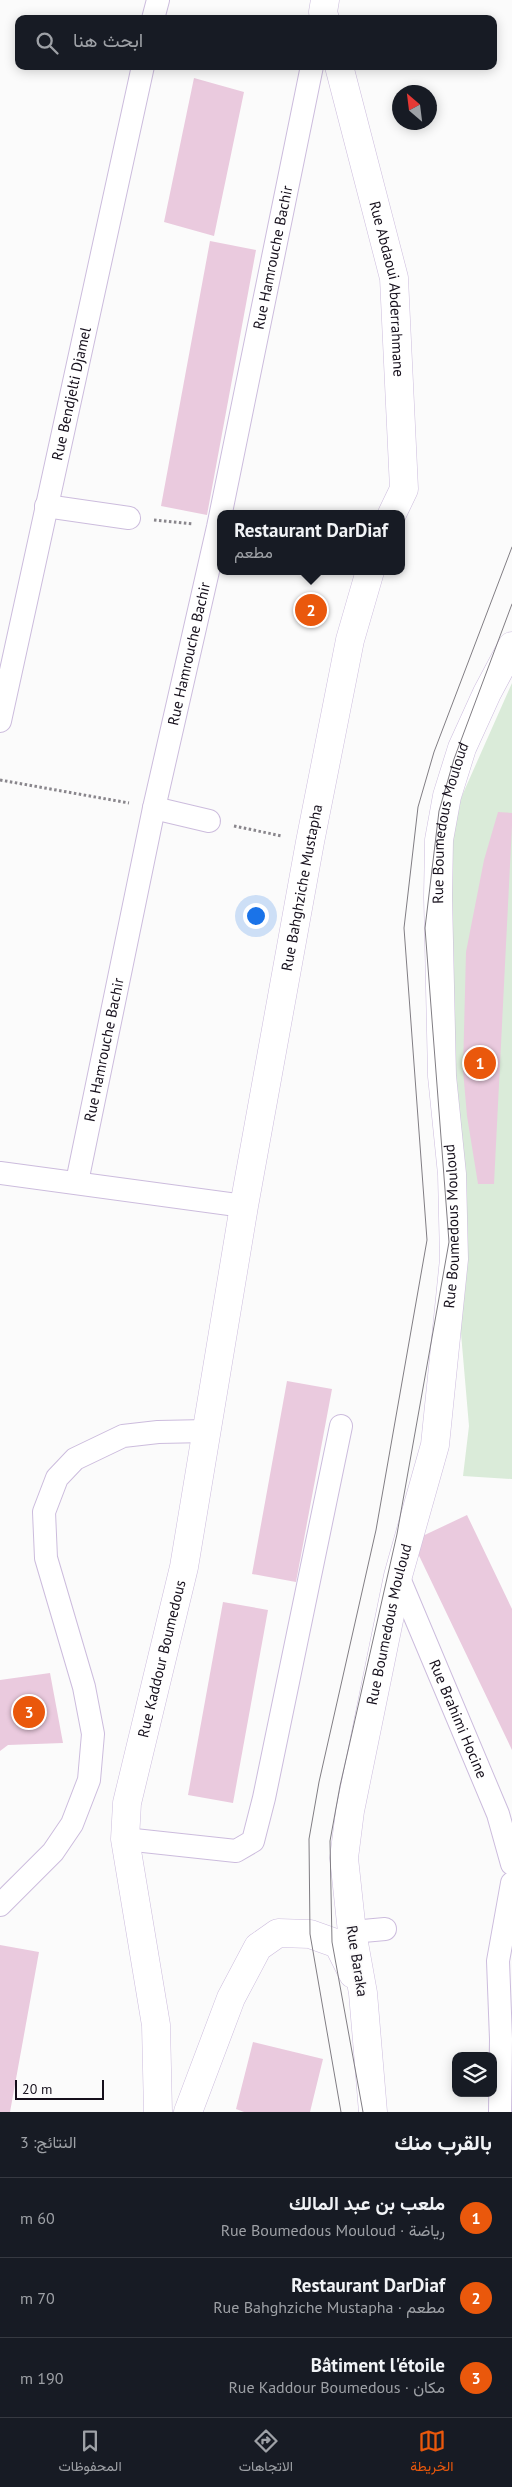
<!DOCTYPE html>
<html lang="ar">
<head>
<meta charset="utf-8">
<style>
	body { margin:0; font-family:"PT Sans",Vazirmatn,sans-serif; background:#20242c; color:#f1f3f6; direction:rtl }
	.controls { position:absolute; right:15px; bottom:15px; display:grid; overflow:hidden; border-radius:10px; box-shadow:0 2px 12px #0003 }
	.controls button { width:45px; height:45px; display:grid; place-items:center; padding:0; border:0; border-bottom:1px solid #363941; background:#171b24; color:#f1f3f6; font:25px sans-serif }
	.compass { position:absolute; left:392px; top:85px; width:45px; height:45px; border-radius:50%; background:#171b24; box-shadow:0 2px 12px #0003; rotate:332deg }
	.scale { position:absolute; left:15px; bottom:12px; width:89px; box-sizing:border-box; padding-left:5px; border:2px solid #150f1b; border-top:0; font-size:14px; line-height:18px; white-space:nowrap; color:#150f1b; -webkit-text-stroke:4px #fbfbfb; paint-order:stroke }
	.you { position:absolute; left:255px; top:915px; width:18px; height:18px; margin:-12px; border:4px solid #fff; border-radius:50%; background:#1a73e8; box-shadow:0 0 0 8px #1a73e833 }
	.badge { display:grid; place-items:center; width:32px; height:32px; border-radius:50%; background:#ea580c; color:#fff; font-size:16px; font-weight:700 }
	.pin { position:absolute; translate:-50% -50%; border:2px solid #fff; box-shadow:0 1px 5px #0006 }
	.popup { position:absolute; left:217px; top:510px; width:188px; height:65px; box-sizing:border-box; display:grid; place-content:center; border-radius:10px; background:#171b24; filter:drop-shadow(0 1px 4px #0005); font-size:16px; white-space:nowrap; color:#9ea1a6 }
	.popup b { font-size:19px; color:#f1f3f6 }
	.popup::after { content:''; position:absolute; left:50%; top:100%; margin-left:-10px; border:10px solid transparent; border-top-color:#171b24 }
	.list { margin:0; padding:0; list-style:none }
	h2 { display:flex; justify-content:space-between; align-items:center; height:65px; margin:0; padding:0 20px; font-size:21px }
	h2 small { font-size:16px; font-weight:400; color:#9ea1a6 }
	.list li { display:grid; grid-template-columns:32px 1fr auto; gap:15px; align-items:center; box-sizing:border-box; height:80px; padding:0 20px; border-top:1px solid #363941 }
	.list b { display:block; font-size:19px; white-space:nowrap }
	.list p { margin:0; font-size:16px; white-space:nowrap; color:#9ea1a6 }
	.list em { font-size:16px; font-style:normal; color:#9ea1a6 }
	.icon { flex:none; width:28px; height:28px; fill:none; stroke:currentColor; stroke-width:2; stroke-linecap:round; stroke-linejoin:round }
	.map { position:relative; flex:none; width:512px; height:2112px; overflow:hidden; direction:ltr }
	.search { position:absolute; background:#171b24; box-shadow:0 2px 12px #0003; left:15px; right:15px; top:15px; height:55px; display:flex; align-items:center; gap:12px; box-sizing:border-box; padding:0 18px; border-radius:10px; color:#9ea1a6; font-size:19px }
	.sheet { height:305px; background:#171b24 }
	nav { display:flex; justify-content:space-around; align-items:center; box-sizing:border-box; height:70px; border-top:1px solid #363941; background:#171b24; font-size:14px; color:#9ea1a6 }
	nav a { display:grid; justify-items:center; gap:2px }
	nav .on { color:#ea580c }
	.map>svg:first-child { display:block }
	.green { fill:#daebd9 }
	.building { fill:#eacade }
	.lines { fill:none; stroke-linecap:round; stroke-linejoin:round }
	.minor-casing { stroke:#ccbcdd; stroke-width:24 }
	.tertiary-casing { stroke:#ccbcdd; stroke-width:29 }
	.path { stroke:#89868c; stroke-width:3; stroke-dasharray:2.5 2.5; stroke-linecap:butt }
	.minor { stroke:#fff; stroke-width:22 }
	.tertiary { stroke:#fff; stroke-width:28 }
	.tram { stroke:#807d83; stroke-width:1 }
	.labels { text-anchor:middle; stroke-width:4; stroke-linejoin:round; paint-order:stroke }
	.street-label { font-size:15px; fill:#150f1b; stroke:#fbfbfb }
</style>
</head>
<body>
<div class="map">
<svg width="512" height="2112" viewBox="0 0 512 2112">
	<rect width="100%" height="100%" fill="#fbfbfb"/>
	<path class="green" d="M512,683V1479L463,1476L469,1426L452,1229L444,897L457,807Z"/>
	<path class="building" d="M194,78L244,92L214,236L164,222Z
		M210,241L256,250L207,515L161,506Z
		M498,812L512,813V825L494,1184H478L467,1116L463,1070L466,952L484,860Z
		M287,1381L332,1389L296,1582L252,1574Z
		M467,1515L512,1609V1750L412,1541Z
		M223,1602L268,1610L233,1803L188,1795Z
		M50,1673L63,1743L8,1745L0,1751V1680Z
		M0,1945L39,1952L10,2112H0Z
		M253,2042L323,2059L310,2112H244L236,2109Z"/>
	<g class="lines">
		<defs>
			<g id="minor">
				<path d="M153,19L158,0"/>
				<path d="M46,506L129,518"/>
				<path id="s1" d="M0,721L143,66"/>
				<path d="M154,808L209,821"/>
				<path d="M0,1173L244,1206"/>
				<path id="s2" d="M77,1182L154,808L218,527L312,66"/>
				<path id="s3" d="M398,1576L498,1814L512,1864"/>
				<path d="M125,1839L236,1851L253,1841L264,1798L341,1426"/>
				<path d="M0,1905L53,1852L72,1824L89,1780L93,1734L84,1687L46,1558L44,1512L57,1478L75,1459L123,1436L158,1432L207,1431"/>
				<path d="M352,1932L385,1929"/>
				<path d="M500,2112L501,2039L498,1961L512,1883"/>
			</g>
			<g id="tertiary">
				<path d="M325,19L323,12L325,0"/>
				<path id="s4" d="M339,66L394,278L404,489L392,514"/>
				<path id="s5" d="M158,2112L156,2025L125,1839L127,1803L184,1567L244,1206L310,842L350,640L370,571"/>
				<path d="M188,2112L231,1998L258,1947L278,1933L310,1934L338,1944L353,1974"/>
				<path id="s6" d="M373,2112L363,1993L352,1932L344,1858L350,1811L398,1576L435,1445L454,1259L452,1174L442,1076L438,897L439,840L447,796L462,748L487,693L512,646"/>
			</g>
		</defs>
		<use href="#minor" class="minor-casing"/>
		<use href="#tertiary" class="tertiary-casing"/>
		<path class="path" d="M154,520L193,524
			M0,780L129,803
			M234,826L282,836"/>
		<use href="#minor" class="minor"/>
		<use href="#tertiary" class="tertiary"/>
		<path class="tram" d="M341,2112L310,1934L309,1839L319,1782L376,1530L427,1240L404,928L418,807L434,752L512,547
			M363,2112L332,1942L330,1841L340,1786L397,1534L449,1242L425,928L439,811L454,759L512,604"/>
	</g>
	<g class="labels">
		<g class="street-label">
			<text dy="5" stroke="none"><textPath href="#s2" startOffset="945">Rue Hamrouche Bachir</textPath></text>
			<text dy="5" stroke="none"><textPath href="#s4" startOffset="229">Rue Abdaoui Abderrahmane</textPath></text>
			<text dy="5" stroke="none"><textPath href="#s1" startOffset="335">Rue Bendjelti Djamel</textPath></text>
			<text dy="5" stroke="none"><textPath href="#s2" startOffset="540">Rue Hamrouche Bachir</textPath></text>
			<text dy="5" stroke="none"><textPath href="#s6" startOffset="1304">Rue Boumedous Mouloud</textPath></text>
			<text dy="5" stroke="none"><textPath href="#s5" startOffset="1244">Rue Bahghziche Mustapha</textPath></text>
			<text dy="5" stroke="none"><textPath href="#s2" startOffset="135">Rue Hamrouche Bachir</textPath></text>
			<text dy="5" stroke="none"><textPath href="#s6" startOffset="899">Rue Boumedous Mouloud</textPath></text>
			<text dy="5" stroke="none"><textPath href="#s6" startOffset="494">Rue Boumedous Mouloud</textPath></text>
			<text dy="5" stroke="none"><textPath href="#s5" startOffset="460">Rue Kaddour Boumedous</textPath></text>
			<text dy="5" stroke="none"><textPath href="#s3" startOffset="155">Rue Brahimi Hocine</textPath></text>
			<text transform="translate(357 1961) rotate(81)" y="5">Rue Baraka</text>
		</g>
	</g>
</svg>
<div class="controls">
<button><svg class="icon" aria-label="layers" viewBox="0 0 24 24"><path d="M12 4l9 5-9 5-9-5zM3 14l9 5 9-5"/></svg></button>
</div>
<svg class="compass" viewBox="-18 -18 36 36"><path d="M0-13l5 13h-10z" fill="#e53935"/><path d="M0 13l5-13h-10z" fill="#9ea1a6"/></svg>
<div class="scale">20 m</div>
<div class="you"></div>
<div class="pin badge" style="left:480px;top:1063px">1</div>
<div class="pin badge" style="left:311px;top:610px">2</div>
<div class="popup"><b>Restaurant DarDiaf</b>مطعم</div>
<div class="pin badge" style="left:29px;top:1712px">3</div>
<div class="search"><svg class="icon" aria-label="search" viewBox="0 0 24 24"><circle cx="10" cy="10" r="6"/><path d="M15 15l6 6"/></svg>ابحث هنا</div>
</div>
<section class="sheet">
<h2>بالقرب منك<small>النتائج: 3</small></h2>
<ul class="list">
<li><span class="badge">1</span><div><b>ملعب بن عبد المالك</b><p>رياضة · Rue Boumedous Mouloud</p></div><em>60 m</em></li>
<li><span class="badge">2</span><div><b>Restaurant DarDiaf</b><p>مطعم · Rue Bahghziche Mustapha</p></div><em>70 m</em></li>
<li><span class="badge">3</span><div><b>Bâtiment l'étoile</b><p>مكان · Rue Kaddour Boumedous</p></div><em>190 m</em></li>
</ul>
</section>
<nav>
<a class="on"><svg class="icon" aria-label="map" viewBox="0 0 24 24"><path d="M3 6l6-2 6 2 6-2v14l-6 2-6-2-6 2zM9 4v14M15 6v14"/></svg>الخريطة</a>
<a><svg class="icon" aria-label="directions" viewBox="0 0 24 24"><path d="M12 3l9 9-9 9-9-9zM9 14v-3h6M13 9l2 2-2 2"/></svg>الاتجاهات</a>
<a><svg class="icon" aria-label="saved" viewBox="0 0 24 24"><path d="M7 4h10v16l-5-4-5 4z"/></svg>المحفوظات</a>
</nav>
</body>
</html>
